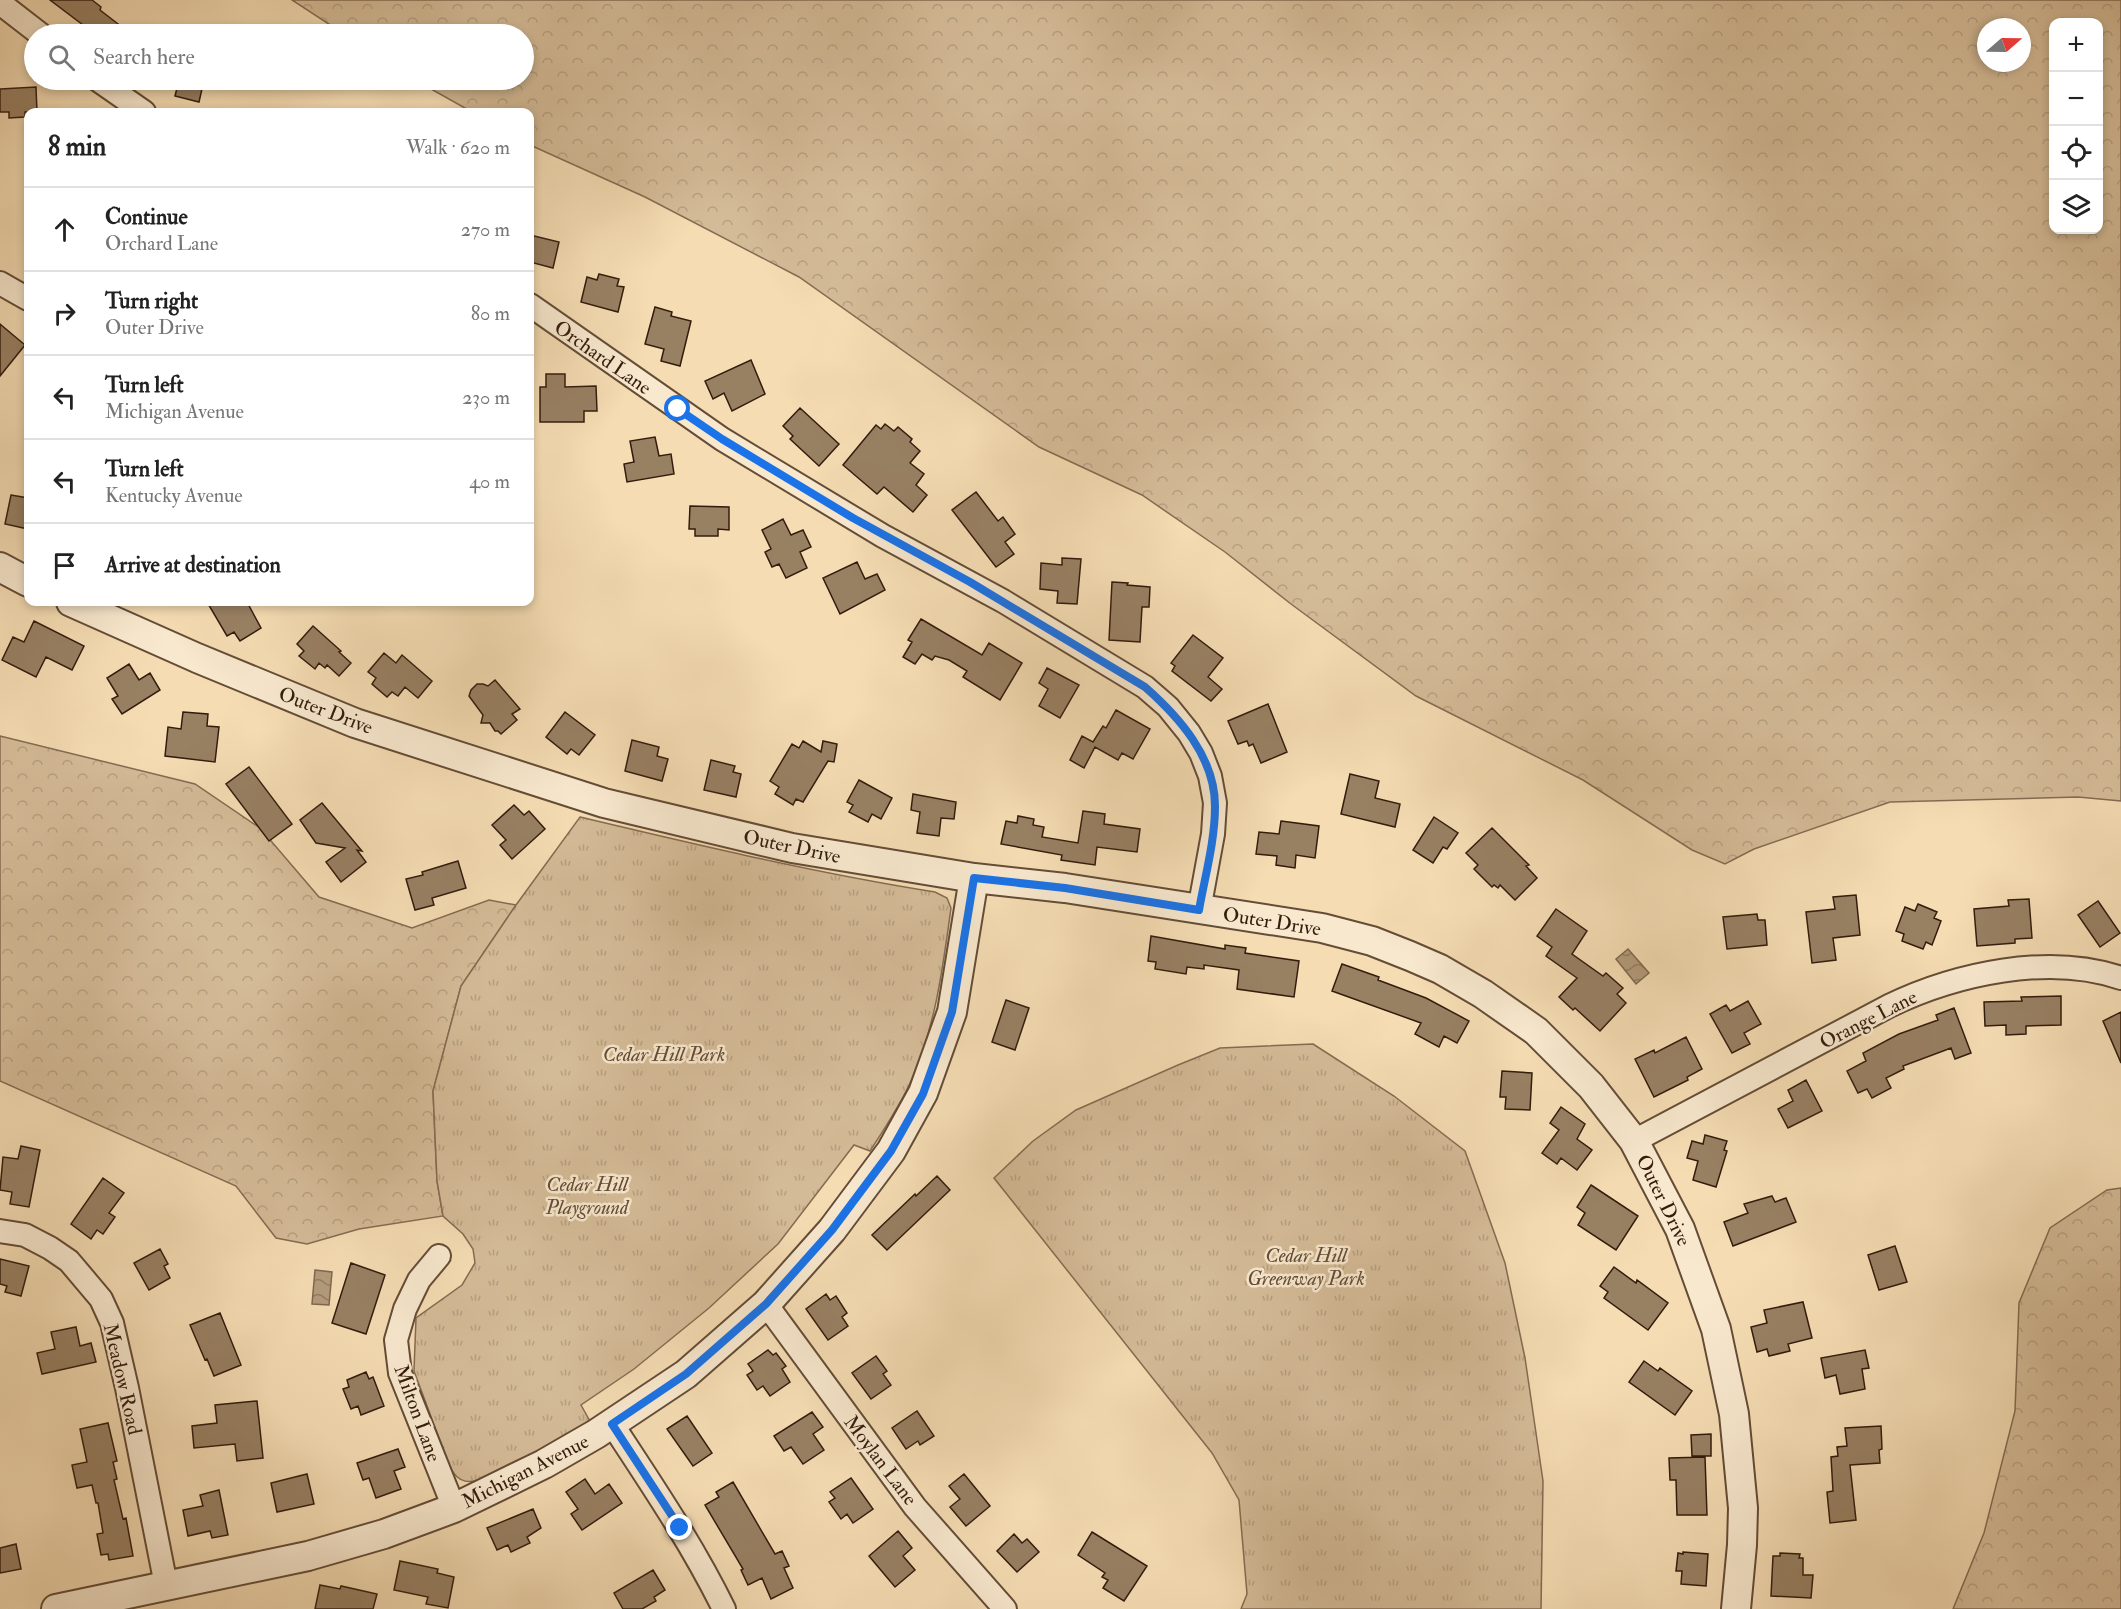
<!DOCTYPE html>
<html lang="en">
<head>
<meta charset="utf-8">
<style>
	body { margin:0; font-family:"IM FELL Double Pica",serif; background:#f6f6f6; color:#222 }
	.controls { position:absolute; right:18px; top:18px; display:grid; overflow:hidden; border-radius:12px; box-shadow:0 3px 9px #0003 }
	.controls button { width:54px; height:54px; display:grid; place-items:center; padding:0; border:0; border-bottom:2px solid #e0e0e0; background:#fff; color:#222; font:30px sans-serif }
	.compass { position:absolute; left:1977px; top:18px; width:54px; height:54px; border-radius:50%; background:#fff; box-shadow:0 3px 9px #0003; rotate:70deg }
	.stop { position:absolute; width:18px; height:18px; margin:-14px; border:4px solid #1a73e8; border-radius:50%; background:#fff }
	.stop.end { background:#1a73e8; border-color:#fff; box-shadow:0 2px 6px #0008 }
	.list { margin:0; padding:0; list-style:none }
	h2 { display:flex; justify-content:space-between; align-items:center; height:78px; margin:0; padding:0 24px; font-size:26px }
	h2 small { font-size:20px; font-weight:400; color:#767676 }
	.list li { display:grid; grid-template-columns:39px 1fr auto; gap:18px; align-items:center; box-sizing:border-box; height:84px; padding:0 24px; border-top:2px solid #e0e0e0 }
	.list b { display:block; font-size:22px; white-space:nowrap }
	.list p { margin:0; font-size:20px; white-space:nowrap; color:#767676 }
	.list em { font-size:20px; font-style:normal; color:#767676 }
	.icon { flex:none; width:33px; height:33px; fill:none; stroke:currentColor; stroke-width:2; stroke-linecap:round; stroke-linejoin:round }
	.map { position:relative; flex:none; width:2121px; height:1609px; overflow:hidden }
	.search { position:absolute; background:#fff; box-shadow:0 3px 9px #0003; left:24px; top:24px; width:510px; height:66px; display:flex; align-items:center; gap:15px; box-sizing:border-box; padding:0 21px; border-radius:33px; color:#767676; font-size:22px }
	.panel { position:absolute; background:#fff; box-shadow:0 3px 9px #0003; left:24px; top:108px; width:510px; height:498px; border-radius:12px }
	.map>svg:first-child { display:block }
	.forest { fill:url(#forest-crowns); stroke:#846c52; stroke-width:1.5; fill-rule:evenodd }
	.park { fill:url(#park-tufts); stroke:#846c52; stroke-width:1.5 }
	.water { fill:url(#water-waves); stroke:#80684f; stroke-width:1.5 }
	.building { fill:#988063; stroke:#331c0d; stroke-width:1.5 }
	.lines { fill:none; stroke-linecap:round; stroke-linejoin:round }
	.minor-casing { stroke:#644c36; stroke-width:26 }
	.tertiary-casing { stroke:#644c36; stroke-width:32 }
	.minor { stroke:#f8e8ce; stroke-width:22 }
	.tertiary { stroke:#f8e8ce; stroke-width:28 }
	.route { stroke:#1a73e8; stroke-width:8 }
	.labels { text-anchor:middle; stroke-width:5; stroke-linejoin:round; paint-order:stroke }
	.street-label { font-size:20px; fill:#331c0d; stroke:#f8e8ce }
	.park-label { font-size:20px; font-style:italic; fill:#634c36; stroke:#f8e8ce }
</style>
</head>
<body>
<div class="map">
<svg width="2121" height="1609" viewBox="0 0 2121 1609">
	<defs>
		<pattern id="forest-crowns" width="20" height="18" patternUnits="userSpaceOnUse" patternTransform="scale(1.5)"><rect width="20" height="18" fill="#d4bb97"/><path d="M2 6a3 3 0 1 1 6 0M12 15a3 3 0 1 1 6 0" fill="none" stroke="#b6a081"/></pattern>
		<pattern id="park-tufts" width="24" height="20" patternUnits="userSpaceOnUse" patternTransform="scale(1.5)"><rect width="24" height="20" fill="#d4bb97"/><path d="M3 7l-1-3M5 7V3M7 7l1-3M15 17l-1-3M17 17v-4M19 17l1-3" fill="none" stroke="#b6a081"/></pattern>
		<pattern id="water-waves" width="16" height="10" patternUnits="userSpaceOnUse" patternTransform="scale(1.5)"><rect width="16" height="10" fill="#b39b7b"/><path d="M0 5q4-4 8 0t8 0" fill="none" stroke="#927e63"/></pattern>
	</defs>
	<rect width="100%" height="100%" fill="#f5dcb3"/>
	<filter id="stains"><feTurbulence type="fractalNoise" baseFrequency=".00333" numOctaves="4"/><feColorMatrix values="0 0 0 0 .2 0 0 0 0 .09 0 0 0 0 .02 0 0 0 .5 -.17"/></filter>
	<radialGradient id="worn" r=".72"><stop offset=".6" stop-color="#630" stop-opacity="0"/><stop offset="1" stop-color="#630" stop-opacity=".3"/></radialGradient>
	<path class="forest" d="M292,0H2121V801L2078,797L1890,802L1754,849L1725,864L1692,850L1583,780L1416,696L1291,604L1225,552L1142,495L1039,447L799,277L645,197L530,145V112H472L415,80H524V34H344ZM2054,22H2098V230H2054ZM1986,27H2022V63H1986Z
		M0,736L195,784L260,828L319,897L412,928L489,900L516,905L461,986L433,1091L437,1181L443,1216L359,1229L307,1244L276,1238L236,1186L0,1081Z
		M2121,1188V1609H1953L1984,1533L2015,1411L2019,1303L2050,1228L2107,1190Z"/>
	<path class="park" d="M580,817C698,845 815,873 935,892L947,898L951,908C943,966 936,1024 912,1079C901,1104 885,1128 870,1151L854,1145L778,1244L709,1308L634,1369L581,1405L591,1423L489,1477C470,1484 458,1485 449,1465L414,1371L416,1318L462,1285L475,1263L473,1249L463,1234L443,1216L437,1181L433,1091L461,986L516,905Z
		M1313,1044L1394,1096L1465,1151L1505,1263L1525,1358L1543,1481L1541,1609H1241L1247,1594L1239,1500L1212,1453L994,1178L1033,1141L1076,1110L1178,1065L1220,1048Z"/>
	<path class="water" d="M1628,949L1649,973L1636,984L1616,959Z
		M315,1270L332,1272L329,1305L312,1304Z"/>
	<path class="building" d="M50,0H92L101,7L100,10L131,34H95Z
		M179,80H204L199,102L175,96Z
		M36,87L37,112H25V117L9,118V112H0V89Z
		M530,235L559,242L553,268L530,262Z
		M599,274L619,279L617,286L624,287L618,312L581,302L587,277L597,280Z
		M655,307L672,312L671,316L691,321L680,366L661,361L664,349L645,344Z
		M0,324L25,345L0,376Z
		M751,360L765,394L732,411L724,393L713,399L705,381Z
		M546,374H565V387L596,386L597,411H584V422H540V387H546Z
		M800,408L839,444L819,466L790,439L793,436L783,426Z
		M885,424L894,431L898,427L912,439L910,442L920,451L910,463L924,474L916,485L927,495L913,512L884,487L877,494L843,465L876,425L881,429Z
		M655,437L659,456L671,454L674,474L627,482L624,464L634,462L630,441Z
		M976,492L998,521L1003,517L1015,534L1005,542L1014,554L996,567L952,510Z
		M11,495L28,498V529L5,524Z
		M690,506L729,507V530L718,529V536H695V529H689Z
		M783,519L791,535L803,530L811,547L800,552L807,568L786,578L779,564L772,567L765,552L771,549L762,530Z
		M1062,558L1081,559L1077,604L1057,603L1058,591L1040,589L1041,563L1062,565Z
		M857,562L865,579L877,574L885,590L840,614L823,578Z
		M1112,582L1128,583L1127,585L1150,587L1149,607H1142L1140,642L1109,640Z
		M207,602H247L261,628L240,641L234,632L227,636Z
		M921,619L982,655L989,643L1022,663L1000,700L963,677L967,671L949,660L935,656L932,660L922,654L915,664L903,657L912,642L908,640Z
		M34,621L84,646L72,670L46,657L36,677L2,660L13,637L24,642Z
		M313,626L341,651L339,652L351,663L339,676L327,665L325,668L319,663L315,669L299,656L304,651L297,644Z
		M1193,635L1223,658L1208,677L1222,689L1211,701L1172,671L1175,666L1171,663Z
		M384,653L396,663L402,655L432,681L418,698L405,687L398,696L392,692L387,697L372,684L376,678L368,672Z
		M129,664L139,680L150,673L160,690L122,714L112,699L118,696L107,678Z
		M1047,668L1079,685L1060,718L1039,706L1048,689L1039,683Z
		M495,680L520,709L512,714L517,720L501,734L498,731H495L490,723H481L483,715L469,696L471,690L477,684H483L488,686Z
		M1268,704L1287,752L1261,763L1253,744L1249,746L1247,741L1238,744L1228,721Z
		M1116,710L1150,729L1133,759L1122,753L1118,760L1095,747L1084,768L1070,760L1082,736L1093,742L1103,726L1106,728Z
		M183,712L208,714L207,726L219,727L215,762L165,756L168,727L181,729Z
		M565,712L595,735L579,755L571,749L567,754L546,737Z
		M632,740L659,747L657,756L668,759L662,781L625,771Z
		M803,741L821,752L823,741L837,744L834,762L828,761L803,802L796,799L793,805L775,794L779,787L770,781L792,744L799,748Z
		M711,760L735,766L733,772L741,774L736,797L704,790Z
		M249,767L292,824L269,841L226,784Z
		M1350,774L1379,781L1375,798L1400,804L1395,827L1341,814Z
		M859,780L892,798L881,819L872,814L868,822L849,812L853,805L847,802Z
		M913,794L956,802L954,819L941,818L939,836L917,833L920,812L911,810Z
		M322,803L362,851L357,850L366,862L341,882L326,862L345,848L316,843L300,820Z
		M514,805L524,815L529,811L545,829L512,859L500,845L506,840L492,825Z
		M1083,811L1105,814L1104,824L1140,829L1137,852L1097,847L1095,865L1061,860L1062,855L1001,844L1006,821L1017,823L1018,816L1034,819L1033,825L1044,827L1042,837L1078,843Z
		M1434,817L1458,833L1447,849L1443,847L1433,863L1413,850Z
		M1281,821L1319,826L1315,858L1296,855L1295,868L1276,865L1277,856L1256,854L1259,832L1279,834Z
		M1492,828L1529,865L1526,866L1537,878L1515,900L1500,885L1498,888L1494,885L1492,887L1474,869L1478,865L1466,853Z
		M458,861L466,888L432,898L434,905L415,910L406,879L423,875L422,872Z
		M1856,895L1860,935L1833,938L1836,960L1812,963L1806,912L1835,909L1833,897Z
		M2029,899L2032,938L2015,939V943L1977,946L1974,909L2009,906L2008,900Z
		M2098,901L2120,933L2100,947L2078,915Z
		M1918,904L1937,912L1934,918L1941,921L1932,945L1926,942L1923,949L1902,941L1904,934L1896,931L1905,907L1915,911Z
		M1556,909L1587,931L1572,954L1603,976L1606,973L1623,988L1617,994L1626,1003L1600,1031L1575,1008L1573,1010L1559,997L1577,978L1546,956L1552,947L1537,936Z
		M1757,914L1758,920H1765L1767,945L1727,949L1723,917Z
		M1151,936L1225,949V945L1246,948L1245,953L1299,961L1294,997L1237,989L1239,970L1204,965V969L1187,967L1186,974L1155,969L1156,962L1148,961Z
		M1342,964L1379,977L1378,980L1426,998L1469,1021L1457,1043L1444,1036L1439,1047L1415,1034L1421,1023L1332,991Z
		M2061,996V1025L2026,1026V1034L2006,1035V1025L1985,1026L1984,1002L2022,1001L2021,997Z
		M1006,1000L1029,1008L1015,1050L992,1042Z
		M1748,1001L1761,1024L1744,1033L1750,1044L1732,1053L1710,1014L1726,1005L1730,1011Z
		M1954,1008L1971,1053L1955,1059L1951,1048L1903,1066L1904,1069L1886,1078L1891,1088L1872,1098L1867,1089L1858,1093L1847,1071L1866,1061L1863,1053L1899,1034L1938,1020L1936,1015Z
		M2121,1012V1063L2103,1021Z
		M1686,1037L1702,1069L1687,1077L1688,1080L1654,1097L1635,1059L1654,1050L1655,1053Z
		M1502,1071L1532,1073L1530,1110L1505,1109L1506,1097H1500Z
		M1806,1080L1822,1111L1788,1128L1778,1109L1793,1101L1788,1090Z
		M1561,1107L1585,1124L1577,1139L1592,1150L1577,1170L1561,1158L1557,1164L1542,1153L1559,1130L1550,1123Z
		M1705,1135L1727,1141L1724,1150L1727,1151L1716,1187L1693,1180L1698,1161L1687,1158L1692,1141L1703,1144Z
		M21,1146L40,1150L29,1207L10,1204L12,1192L0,1190L3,1157L18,1159Z
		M937,1176L950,1190L887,1250L872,1235L915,1194L916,1196Z
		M103,1178L124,1193L109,1213L115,1217L103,1234L97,1230L91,1239L71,1224Z
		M1591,1185L1638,1216L1616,1250L1578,1225L1585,1213L1577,1207Z
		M1772,1196L1775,1202L1786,1198L1796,1222L1733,1246L1724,1222L1748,1213L1744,1204Z
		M1895,1246L1907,1282L1879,1290L1868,1255Z
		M160,1249L168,1264L164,1266L170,1278L149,1290L134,1263Z
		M0,1259L29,1266L21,1296L5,1292L7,1286L0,1284Z
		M351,1263L385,1275L366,1334L332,1323Z
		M1614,1267L1636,1283L1637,1280L1668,1303L1648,1330L1604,1298L1608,1292L1600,1286Z
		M826,1294L830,1300L836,1296L847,1313L842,1317L848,1326L828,1340L806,1309Z
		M1803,1302L1812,1338L1788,1344L1790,1351L1769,1356L1767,1349L1757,1352L1751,1327L1767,1323L1764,1310Z
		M220,1313L241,1365L214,1376L207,1359L205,1360L190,1325Z
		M76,1327L80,1346L91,1343L96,1362L42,1374L37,1353L55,1349L51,1332Z
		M768,1350L773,1355L776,1353L786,1366L782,1369L790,1382L770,1396L763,1386L757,1390L747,1375L753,1371L748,1364Z
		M1865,1350L1869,1368L1862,1369L1865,1389L1840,1394L1836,1375L1825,1378L1821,1358Z
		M876,1356L887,1371L883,1374L891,1385L871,1399L852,1373Z
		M1644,1361L1658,1371L1660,1368L1692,1391L1675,1415L1629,1382Z
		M366,1372L369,1379L373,1377L384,1406L361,1415L358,1406L351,1409L343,1389L349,1387L347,1380Z
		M257,1401L263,1458L237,1461L235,1444L194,1448L192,1426L217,1423L215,1405Z
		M917,1411L934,1436L920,1445L918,1441L906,1449L892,1428Z
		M812,1412L823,1427L813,1434L824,1450L803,1464L791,1447L784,1451L774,1436Z
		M687,1416L712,1453L693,1466L667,1429Z
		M108,1423L117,1461L113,1462L117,1479L114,1480L123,1519L126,1518L133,1556L109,1560L108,1554L101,1555L97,1534L103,1533L98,1503H96L92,1485L77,1488L72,1465L87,1462L80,1429Z
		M1881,1426L1882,1449L1879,1450L1880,1463L1850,1465L1856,1520L1830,1523L1827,1492L1833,1491L1831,1457L1838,1456L1837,1447L1847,1446L1845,1428Z
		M1711,1434V1456H1692L1691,1435Z
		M398,1449L405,1467L394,1471L401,1489L376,1498L369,1478L363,1480L357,1463Z
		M1705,1457L1707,1515H1677L1676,1480H1670L1669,1458Z
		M307,1474L314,1504L277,1512L271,1483Z
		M964,1474L990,1506L966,1526L950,1507L960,1499L949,1486Z
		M851,1478L873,1509L853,1523L847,1514L841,1519L829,1502L835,1498L830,1492Z
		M585,1479L595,1494L609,1484L622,1503L582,1530L571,1514L578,1509L566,1492Z
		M733,1482L775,1554L782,1551L789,1566L784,1568L793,1588L771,1599L762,1578L748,1585L741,1570L743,1569L705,1505L719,1497L716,1492Z
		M219,1490L228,1535L212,1538L210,1531L188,1536L183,1510L203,1506L200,1495Z
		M533,1509L541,1528L527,1537L530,1543L511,1552L508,1545L497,1550L487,1528Z
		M898,1531L912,1548L903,1556L915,1570L895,1587L869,1556Z
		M1092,1532L1147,1566L1124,1601L1103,1588L1108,1580L1102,1577L1105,1573L1078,1555Z
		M1014,1534L1022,1543L1027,1539L1039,1552L1017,1572L997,1551Z
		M16,1544L21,1569L0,1573V1548Z
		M1683,1552L1708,1554L1706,1586L1681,1584L1682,1571H1676L1678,1553L1683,1554Z
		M1780,1553L1800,1554L1799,1558H1803V1575H1813L1811,1598L1771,1596L1773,1556H1780Z
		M400,1561L438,1569L437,1573L454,1577L448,1608L426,1604L428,1597L394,1590Z
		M653,1570L665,1590L654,1597L656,1601L642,1609H623L614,1593Z
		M320,1585L340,1589L341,1586L377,1594L373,1609H315Z"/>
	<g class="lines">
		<defs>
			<path id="minor" d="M0,3L40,34
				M98,80L144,112
				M0,283L28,299
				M530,305L722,439L883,536L1003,601L1145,687L1168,707L1189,733L1201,753L1210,776L1215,803L1213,834L1199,910
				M1634,1141L1889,1006C1955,974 2049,953 2121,978
				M0,1231L25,1235L50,1248L69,1261L101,1299L112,1323L127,1388L166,1585
				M439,1256L419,1280L405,1309L396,1340L400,1373L454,1508
				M766,1304L915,1507L1005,1609
				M612,1424C652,1485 692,1544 724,1609"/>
			<path id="tertiary" d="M0,567L28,582
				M71,602L197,658L355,723L604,803L792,848L974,878L1065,888L1322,928L1372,941L1410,956L1440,969L1483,994L1536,1031L1591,1086L1634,1141L1680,1229L1716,1329L1734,1414L1743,1508L1742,1545L1736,1609
				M56,1609L308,1556L384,1534L454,1508L544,1464L596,1434L686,1374L766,1304L832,1230L891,1151L923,1093L952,1012L974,878"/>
		</defs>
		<use href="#minor" class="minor-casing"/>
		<use href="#tertiary" class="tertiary-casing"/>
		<use href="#minor" class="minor"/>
		<use href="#tertiary" class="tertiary"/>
	</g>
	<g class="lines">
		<path class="route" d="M678,409L722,439L853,518L970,582L1145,687C1179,717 1215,757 1215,806C1215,841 1205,876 1199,910L1065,888L974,878L952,1012L923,1094L891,1151L832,1230L766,1304L686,1374L612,1424L680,1528"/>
	</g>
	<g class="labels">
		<g class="street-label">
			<text transform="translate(603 357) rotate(35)" y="7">Orchard Lane</text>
			<text transform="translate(326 710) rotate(21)" y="7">Outer Drive</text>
			<text transform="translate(792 846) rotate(12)" y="7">Outer Drive</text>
			<text transform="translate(1272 921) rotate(9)" y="7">Outer Drive</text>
			<text transform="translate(1868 1019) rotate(-27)" y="7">Orange Lane</text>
			<text transform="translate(1664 1200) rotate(64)" y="7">Outer Drive</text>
			<text transform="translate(123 1379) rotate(77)" y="7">Meadow Road</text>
			<text transform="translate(418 1413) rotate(70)" y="7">Milton Lane</text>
			<text transform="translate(881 1460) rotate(53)" y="7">Moylan Lane</text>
			<text transform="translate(525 1471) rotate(-27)" y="7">Michigan Avenue</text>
		</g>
		<g class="park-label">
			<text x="664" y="1061">Cedar Hill Park</text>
			<text x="587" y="1191">Cedar Hill<tspan x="587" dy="23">Playground</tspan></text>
			<text x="1306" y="1262">Cedar Hill<tspan x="1306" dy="23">Greenway Park</tspan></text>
		</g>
	</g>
	<rect width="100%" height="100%" filter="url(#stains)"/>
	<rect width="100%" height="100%" fill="url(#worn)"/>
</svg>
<div class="controls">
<button>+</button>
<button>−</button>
<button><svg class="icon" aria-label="locate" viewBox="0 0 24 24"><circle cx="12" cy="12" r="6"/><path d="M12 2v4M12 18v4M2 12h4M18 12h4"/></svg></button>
<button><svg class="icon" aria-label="layers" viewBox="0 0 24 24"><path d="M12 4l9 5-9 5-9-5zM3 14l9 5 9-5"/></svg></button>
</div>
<svg class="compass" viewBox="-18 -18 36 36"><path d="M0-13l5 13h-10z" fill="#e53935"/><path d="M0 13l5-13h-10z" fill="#767676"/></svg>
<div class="stop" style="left:678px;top:409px"></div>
<div class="stop end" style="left:680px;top:1528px"></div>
<div class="search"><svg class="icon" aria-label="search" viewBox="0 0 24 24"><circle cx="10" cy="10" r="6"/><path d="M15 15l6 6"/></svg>Search here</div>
<section class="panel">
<h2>8 min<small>Walk · 620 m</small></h2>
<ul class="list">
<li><svg class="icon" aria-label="ahead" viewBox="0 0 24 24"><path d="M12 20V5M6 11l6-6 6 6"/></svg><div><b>Continue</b><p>Orchard Lane</p></div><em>270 m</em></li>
<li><svg class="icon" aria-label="right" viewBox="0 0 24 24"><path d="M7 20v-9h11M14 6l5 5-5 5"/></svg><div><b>Turn right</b><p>Outer Drive</p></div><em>80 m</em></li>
<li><svg class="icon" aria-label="left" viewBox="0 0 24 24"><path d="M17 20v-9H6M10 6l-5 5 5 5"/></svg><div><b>Turn left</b><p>Michigan Avenue</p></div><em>230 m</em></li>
<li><svg class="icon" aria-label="left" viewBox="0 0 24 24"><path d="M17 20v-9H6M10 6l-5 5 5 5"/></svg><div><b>Turn left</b><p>Kentucky Avenue</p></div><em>40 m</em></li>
<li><svg class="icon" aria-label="arrive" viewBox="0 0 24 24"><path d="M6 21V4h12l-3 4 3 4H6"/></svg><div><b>Arrive at destination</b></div></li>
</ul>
</section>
</div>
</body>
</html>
